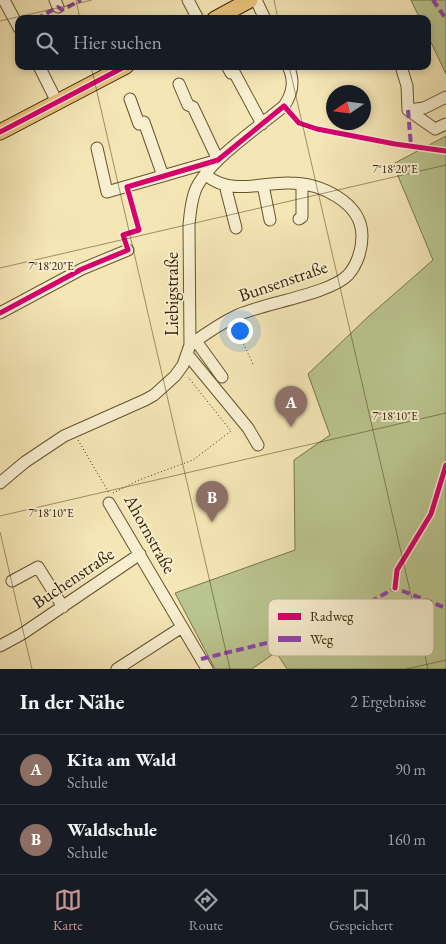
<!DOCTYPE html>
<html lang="de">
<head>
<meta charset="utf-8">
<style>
	body { margin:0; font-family:"EB Garamond",serif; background:#20242c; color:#f1f3f6 }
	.compass { position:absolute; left:326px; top:85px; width:45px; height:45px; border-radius:50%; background:#171b24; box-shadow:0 2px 8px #0003; rotate:257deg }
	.you { position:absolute; left:239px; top:330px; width:18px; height:18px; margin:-12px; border:4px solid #fff; border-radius:50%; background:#1a73e8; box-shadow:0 0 0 8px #1a73e833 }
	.badge { display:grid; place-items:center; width:32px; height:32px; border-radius:50%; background:#c59692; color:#fff; font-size:16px; font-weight:700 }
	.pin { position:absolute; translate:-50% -41px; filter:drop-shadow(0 1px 2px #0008) }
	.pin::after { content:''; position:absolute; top:26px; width:18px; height:15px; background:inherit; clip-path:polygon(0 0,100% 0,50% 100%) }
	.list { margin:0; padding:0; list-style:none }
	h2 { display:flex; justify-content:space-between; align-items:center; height:65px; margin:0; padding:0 20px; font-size:21px }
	h2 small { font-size:16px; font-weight:400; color:#9ea1a6 }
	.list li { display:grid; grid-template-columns:32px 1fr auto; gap:15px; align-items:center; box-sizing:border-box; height:70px; padding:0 20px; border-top:1px solid #363941 }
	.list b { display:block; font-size:19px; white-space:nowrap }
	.list p { margin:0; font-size:16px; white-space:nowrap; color:#9ea1a6 }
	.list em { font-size:16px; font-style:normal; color:#9ea1a6 }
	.icon { flex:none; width:28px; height:28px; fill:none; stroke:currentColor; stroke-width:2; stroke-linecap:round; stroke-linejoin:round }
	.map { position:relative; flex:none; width:446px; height:669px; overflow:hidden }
	.search { position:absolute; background:#171b24; box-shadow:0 2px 8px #0003; left:15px; right:15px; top:15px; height:55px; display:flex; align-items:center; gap:12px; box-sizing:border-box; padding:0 18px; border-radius:10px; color:#9ea1a6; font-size:19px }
	.sheet { height:205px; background:#171b24 }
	nav { display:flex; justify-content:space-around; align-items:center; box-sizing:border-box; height:70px; border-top:1px solid #363941; background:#171b24; font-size:14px; color:#9ea1a6 }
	nav a { display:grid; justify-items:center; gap:2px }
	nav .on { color:#c59692 }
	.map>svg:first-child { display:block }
	.green { fill:#bac690; stroke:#78754a }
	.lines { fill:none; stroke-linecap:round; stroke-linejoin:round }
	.minor-casing { stroke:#665431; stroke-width:13 }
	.major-casing { stroke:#372405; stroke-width:17 }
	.path { stroke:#372405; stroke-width:1; stroke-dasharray:1 2.5; stroke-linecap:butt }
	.minor { stroke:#f8efd0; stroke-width:11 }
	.major { stroke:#eac37b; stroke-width:15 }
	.quiet { stroke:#8e44ad; stroke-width:4; stroke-dasharray:8 4; stroke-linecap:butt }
	.cycleway-casing { stroke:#f8efd0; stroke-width:8 }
	.cycleway { stroke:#d6006c; stroke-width:5 }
	.ticks { fill:none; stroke:#372405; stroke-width:1; stroke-opacity:0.45 }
	.labels { text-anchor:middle; stroke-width:4; stroke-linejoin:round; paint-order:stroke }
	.street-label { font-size:18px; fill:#372405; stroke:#f8efd0 }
	.key { fill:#f8efd0; stroke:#beb293; stroke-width:1 }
	.key-label { font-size:14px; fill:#372405 }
	.ticks-label { font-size:12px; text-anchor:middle; fill:#372405; stroke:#f8efd0; stroke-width:4; stroke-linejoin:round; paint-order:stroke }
</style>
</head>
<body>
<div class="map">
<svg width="446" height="669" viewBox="0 0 446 669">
	<rect width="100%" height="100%" fill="#f5e6b6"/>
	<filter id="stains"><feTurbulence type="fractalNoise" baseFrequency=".004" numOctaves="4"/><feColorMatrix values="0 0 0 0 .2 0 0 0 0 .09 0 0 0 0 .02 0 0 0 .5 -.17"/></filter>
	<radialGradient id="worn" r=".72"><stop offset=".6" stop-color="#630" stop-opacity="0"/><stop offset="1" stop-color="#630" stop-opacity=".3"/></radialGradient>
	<path class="green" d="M411,0H446V74L427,34V19H420Z
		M446,136V669H287L276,652L252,669H215L175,593L295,550L294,460L330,435L308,374L369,316L433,260L393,164Z"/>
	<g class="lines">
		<defs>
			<path id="minor" d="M4,0L19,28
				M55,0L58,7
				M188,0L198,19
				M256,0L265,19
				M39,66L57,102
				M227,66L231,73L234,72L262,124
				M401,66L407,86L408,110
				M179,84L188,105L193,107L218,160
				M130,99L139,124L144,122L163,176
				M408,110L435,129L446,124
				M408,110L424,108L446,97
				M97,148L107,192L218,160
				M225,185L236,228
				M263,185L270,220
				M299,219L302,217V184
				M0,313L82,269L128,250
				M196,341L222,377
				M190,345C205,334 221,323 238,315C264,303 330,294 348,275C357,265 362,250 362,236C362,202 320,183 290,183C262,182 231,196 206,175
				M187,354L248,428L258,445
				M0,483L25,462L64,436L145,400L154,395L175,376L183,365L190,345L189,225C190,214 191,202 195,191C207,161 259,127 284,106C293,93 295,81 288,66
				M109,503L207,669
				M12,581L38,567L63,607
				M0,646L22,634L140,554
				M117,669L182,627"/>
			<path id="major" d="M215,19L250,0
				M0,132L126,66"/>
		</defs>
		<use href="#minor" class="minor-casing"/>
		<use href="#major" class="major-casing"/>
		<path class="path" d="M236,328L253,364
			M78,440L109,493
			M113,493L139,480L193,460L231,431L188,377"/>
		<use href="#minor" class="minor"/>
		<use href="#major" class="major"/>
		<path class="quiet" d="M433,0L446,19
			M36,19L58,7L62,10L81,0
			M408,110L411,146
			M201,659L320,630L395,588L446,608"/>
		<defs>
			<path id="cycleway" d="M0,132L126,66
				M0,313L82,269L128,250L123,235L139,230L127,187L218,160L284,106L299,123L317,129L395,144L446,151
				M395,588L397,570L431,514L446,465"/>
		</defs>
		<use href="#cycleway" class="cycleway-casing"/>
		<use href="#cycleway" class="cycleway"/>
	</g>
	<path class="ticks" d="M76,0L80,19M274,0L278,19M0,21L92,0M91,66L230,669M289,66L428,669M0,268L446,165M0,516L446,413M0,532L32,669M406,669L446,660"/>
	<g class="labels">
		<g class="street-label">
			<text transform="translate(283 281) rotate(-19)" y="6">Bunsenstraße</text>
			<text transform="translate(172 294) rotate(-90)" y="6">Liebigstraße</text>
			<text transform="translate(150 534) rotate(61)" y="6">Ahornstraße</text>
			<text transform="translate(73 578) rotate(-34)" y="6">Buchenstraße</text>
		</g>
	</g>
	<rect x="268" y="599" width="166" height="57" rx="8" class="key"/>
	<rect x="278" y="613" width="23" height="7" fill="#d6006c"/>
	<rect x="278" y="636" width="23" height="6" fill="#8e44ad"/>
	<g class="key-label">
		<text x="310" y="621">Radweg</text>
		<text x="310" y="644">Weg</text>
	</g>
	<g class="ticks-label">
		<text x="395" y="173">7°18'20"E</text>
		<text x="51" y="270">7°18'20"E</text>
		<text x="395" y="420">7°18'10"E</text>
		<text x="51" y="517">7°18'10"E</text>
	</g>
	<rect width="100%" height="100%" filter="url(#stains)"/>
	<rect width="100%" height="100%" fill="url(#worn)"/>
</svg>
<svg class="compass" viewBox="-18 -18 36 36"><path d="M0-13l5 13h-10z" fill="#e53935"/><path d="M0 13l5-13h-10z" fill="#9ea1a6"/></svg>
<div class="you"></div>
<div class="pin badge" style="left:291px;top:427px;background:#8d6e63">A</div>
<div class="pin badge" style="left:212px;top:522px;background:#8d6e63">B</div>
<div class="search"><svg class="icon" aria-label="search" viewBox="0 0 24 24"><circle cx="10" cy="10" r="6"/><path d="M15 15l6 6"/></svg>Hier suchen</div>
</div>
<section class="sheet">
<h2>In der Nähe<small>2 Ergebnisse</small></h2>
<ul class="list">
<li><span class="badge" style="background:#8d6e63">A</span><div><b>Kita am Wald</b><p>Schule</p></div><em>90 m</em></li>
<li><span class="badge" style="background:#8d6e63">B</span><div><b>Waldschule</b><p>Schule</p></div><em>160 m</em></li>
</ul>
</section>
<nav>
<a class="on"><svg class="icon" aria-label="map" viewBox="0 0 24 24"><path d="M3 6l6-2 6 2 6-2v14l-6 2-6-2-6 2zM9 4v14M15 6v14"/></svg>Karte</a>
<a><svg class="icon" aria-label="directions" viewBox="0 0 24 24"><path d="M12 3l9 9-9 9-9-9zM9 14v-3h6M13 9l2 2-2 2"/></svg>Route</a>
<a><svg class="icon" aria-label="saved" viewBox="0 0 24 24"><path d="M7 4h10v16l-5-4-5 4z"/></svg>Gespeichert</a>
</nav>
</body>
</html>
